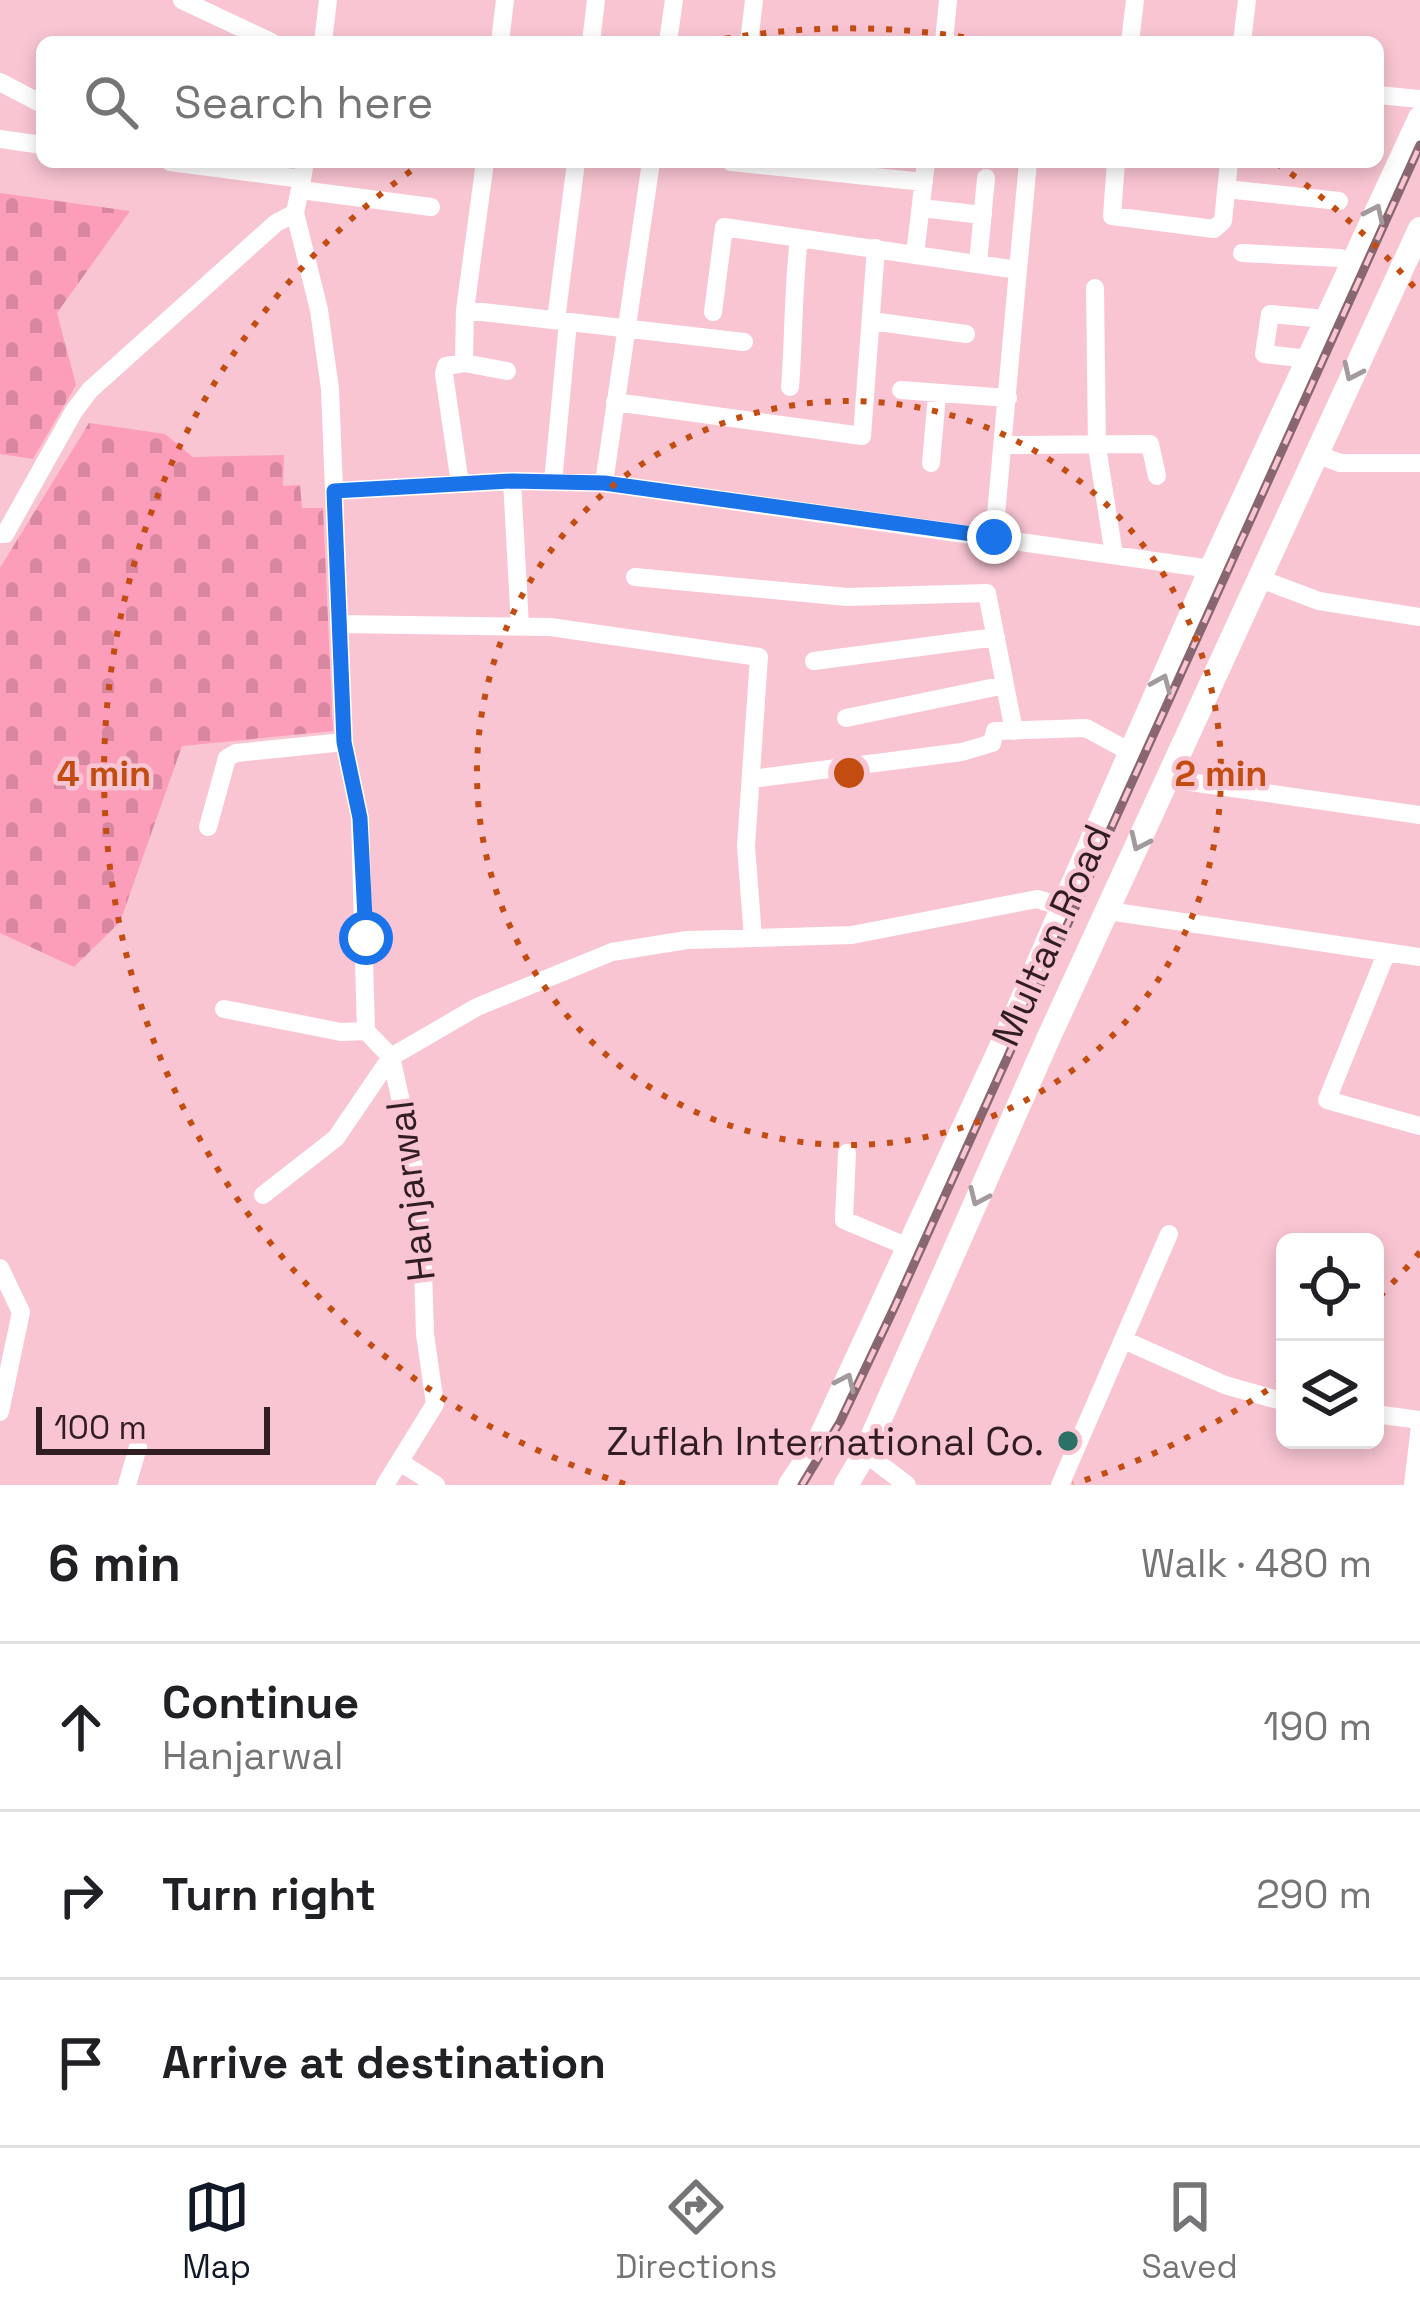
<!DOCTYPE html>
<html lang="en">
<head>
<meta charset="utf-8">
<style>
	body { margin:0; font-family:"Space Grotesk",sans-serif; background:#f2f2f2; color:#202124 }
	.controls { position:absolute; right:36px; bottom:36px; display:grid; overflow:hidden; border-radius:18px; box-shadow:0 6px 18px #0003 }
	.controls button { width:108px; height:108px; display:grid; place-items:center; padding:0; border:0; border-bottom:3px solid #e0e0e0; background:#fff; color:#202124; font:60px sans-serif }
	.scale { position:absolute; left:36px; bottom:30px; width:234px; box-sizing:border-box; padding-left:12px; border:6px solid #311e23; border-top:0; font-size:33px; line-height:42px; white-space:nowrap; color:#311e23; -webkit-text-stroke:9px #f9c5d3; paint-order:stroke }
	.stop { position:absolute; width:36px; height:36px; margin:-27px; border:9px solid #1a73e8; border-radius:50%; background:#fff }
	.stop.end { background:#1a73e8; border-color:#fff; box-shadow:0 3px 12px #0008 }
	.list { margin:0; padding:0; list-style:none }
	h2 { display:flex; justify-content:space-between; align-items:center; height:156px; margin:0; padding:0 48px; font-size:51px }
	h2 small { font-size:39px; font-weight:400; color:#757577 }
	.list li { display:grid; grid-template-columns:78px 1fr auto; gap:36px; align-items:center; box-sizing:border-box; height:168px; padding:0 48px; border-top:3px solid #e0e0e0 }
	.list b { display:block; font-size:45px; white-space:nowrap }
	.list p { margin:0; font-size:39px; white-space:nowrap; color:#757577 }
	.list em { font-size:39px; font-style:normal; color:#757577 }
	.icon { flex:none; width:66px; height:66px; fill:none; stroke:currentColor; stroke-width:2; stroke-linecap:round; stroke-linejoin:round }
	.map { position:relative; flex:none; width:1420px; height:1485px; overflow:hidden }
	.search { position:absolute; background:#fff; box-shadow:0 6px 18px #0003; left:36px; right:36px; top:36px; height:132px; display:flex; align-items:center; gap:30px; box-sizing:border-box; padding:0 42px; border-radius:18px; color:#757577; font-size:45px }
	.sheet { height:660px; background:#fff }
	nav { display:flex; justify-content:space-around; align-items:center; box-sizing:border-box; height:168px; border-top:3px solid #e0e0e0; background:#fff; font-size:33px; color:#757577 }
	nav a { display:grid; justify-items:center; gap:6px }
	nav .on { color:#111827 }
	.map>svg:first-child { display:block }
	.cemetery { fill:url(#cemetery-stones) }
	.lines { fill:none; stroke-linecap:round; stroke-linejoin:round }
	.minor { stroke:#fff; stroke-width:18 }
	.major { stroke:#fff; stroke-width:24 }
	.rail-casing { stroke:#896770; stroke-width:9 }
	.rail { stroke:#f9c5d3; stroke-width:4.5; stroke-dasharray:14; stroke-linecap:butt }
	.oneway { stroke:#a29a9c }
	.route { stroke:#1a73e8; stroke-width:15 }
	.ring { fill:none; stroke:#c34d11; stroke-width:6; stroke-dasharray:6 12 }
	.poi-dot { fill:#2b7165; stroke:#f9c5d3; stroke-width:4.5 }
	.labels { text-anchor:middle; stroke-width:9; stroke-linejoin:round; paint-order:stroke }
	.street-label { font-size:39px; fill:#311e23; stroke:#f9c5d3 }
	.poi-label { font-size:39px; fill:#311e23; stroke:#f9c5d3; text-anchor:end }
	.centre { fill:#c34d11; stroke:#f9c5d3; stroke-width:6 }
	.ring-label { font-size:36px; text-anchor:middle; font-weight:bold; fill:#c34d11; stroke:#f9c5d3; stroke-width:9; stroke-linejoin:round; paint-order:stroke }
</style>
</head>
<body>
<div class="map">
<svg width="1420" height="1485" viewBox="0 0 1420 1485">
	<defs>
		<pattern id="cemetery-stones" width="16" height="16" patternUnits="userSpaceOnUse" patternTransform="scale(3)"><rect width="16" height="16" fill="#fc9dba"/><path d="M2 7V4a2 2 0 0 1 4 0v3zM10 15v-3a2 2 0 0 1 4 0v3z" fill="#d887a0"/></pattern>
	</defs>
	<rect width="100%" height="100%" fill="#f9c5d3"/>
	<path class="cemetery" d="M0,193L130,211L57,313L76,385L33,459L0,454Z
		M89,423L165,434L193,457L284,455L283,486L300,485L302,508H323L333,731L182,746L120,922L74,967L0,933V568Z"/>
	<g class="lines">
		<path class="minor" d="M182,0L271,42
			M323,42L328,0
			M500,42L505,0
			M591,42L596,0
			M668,42L674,0
			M749,42L754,0
			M944,42L948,0
			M1130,42L1135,0
			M1242,42L1247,0
			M0,82L42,104
			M1378,95L1420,99
			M0,139L42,145
			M170,162L302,179L305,162
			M731,162L924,182
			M1116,162L1112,216L1214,229L1223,221L1229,162
			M302,179L295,213L319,310L330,389L344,742L360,818L366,1031L391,1057L411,1146L422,1235L425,1334L435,1404L385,1485
			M1226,189L1339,201
			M301,190L431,207
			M921,208L983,215
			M1242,253L1340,258L1351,263
			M915,254L926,162
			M978,264L986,178
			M1018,270L1028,162
			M1095,288L1097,447L1114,555
			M465,310L744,342
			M713,312L724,227L1018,270L994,537
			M556,320L576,162
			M871,321L966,334
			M1309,359L1264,354L1270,314L1326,319
			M464,363L465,310L485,162
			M790,387C794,337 793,288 799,238
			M901,390L1008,398
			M615,402L862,436L876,248
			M1003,445L1150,444L1157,476
			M1314,453L1340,463H1420
			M931,463L937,395
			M512,481L520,626
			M553,482L568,322
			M604,483L651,162
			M460,484L444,374L446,366L464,363L507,371
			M334,491L512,481L604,483L1211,569
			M0,534H5L74,411L90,390L276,223L295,213
			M635,577L847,597L987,593L1014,731
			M1258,578L1319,601L1420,617
			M339,624L550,627L759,657L746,846L753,938
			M814,661L996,637
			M846,718L1005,685
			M751,779L962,752L992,743L995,731L1086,728L1132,753
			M1169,779L1420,815
			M208,827L227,758L236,753L344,742
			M1108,911L1420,957
			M1386,954L1327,1100L1420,1126
			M224,1009L341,1032L366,1031
			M847,1153L844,1220L908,1247
			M263,1195L336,1138L391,1057L477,1007L612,952L687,940L852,935L1037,899L1064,907
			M0,1268L21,1312L0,1412
			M1126,1341L1225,1385L1285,1402
			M1375,1414L1420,1420
			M865,1453L907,1485
			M400,1462L436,1485
			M127,1485L138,1447
			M1060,1485L1169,1234
			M1413,1485L1420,1426"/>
		<path class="major" d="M790,1485L817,1445L1012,1023L1211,569L1420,118
			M846,1485L865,1453L1048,1039L1420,229"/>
		<defs>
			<path id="rail" d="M802,1485L840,1422L895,1306L1420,145"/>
		</defs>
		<use href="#rail" class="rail-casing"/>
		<use href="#rail" class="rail"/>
	</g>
	<defs><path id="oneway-chevron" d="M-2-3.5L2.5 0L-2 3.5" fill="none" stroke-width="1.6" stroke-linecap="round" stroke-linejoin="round" transform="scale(3)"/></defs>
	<g class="oneway">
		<use href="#oneway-chevron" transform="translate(1375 213) rotate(-65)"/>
		<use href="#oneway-chevron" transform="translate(1352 372) rotate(115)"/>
		<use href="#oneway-chevron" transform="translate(1162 683) rotate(-67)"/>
		<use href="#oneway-chevron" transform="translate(1139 842) rotate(115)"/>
		<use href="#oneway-chevron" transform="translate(978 1197) rotate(114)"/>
		<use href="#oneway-chevron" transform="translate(846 1382) rotate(-65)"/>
	</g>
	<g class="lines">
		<path class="route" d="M366,938L360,818L344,742L334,491L512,481L604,483L994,537"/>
	</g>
	<g class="ring">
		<circle cx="849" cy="773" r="372"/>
		<path d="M1420 1252A745 745 0 0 1 1376 1300M1282 1380A745 745 0 0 1 1073 1484M625 1484A745 745 0 0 1 422 163M707 42A745 745 0 0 1 991 42M1276 163A745 745 0 0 1 1420 294"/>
	</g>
	<circle class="poi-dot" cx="1068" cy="1441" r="12"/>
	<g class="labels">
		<g class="street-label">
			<text transform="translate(1051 935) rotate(-66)" y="14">Multan Road</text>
			<text transform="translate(410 1191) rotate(-97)" y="14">Hanjarwal</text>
		</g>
		<g class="poi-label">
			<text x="1044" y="1455">Zuflah International Co.</text>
		</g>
	</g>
	<circle cx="849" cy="773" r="18" class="centre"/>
	<g class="ring-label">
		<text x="1221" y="786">2 min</text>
		<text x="104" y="786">4 min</text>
	</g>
</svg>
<div class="controls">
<button><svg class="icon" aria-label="locate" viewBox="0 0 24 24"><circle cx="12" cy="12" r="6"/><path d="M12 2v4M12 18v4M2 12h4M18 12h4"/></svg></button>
<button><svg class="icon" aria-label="layers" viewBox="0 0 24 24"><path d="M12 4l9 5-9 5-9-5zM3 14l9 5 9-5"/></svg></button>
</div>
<div class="scale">100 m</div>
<div class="stop" style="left:366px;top:938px"></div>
<div class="stop end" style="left:994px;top:537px"></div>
<div class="search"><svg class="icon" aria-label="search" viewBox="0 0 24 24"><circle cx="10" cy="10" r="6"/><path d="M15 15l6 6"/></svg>Search here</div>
</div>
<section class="sheet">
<h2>6 min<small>Walk · 480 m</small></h2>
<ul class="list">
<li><svg class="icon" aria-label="ahead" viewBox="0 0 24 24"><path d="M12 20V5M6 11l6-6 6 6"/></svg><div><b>Continue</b><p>Hanjarwal</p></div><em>190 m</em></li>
<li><svg class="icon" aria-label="right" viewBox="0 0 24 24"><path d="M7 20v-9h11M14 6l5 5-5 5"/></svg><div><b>Turn right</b></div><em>290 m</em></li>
<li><svg class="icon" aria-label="arrive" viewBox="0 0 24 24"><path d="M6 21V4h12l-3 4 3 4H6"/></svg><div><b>Arrive at destination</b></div></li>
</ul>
</section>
<nav>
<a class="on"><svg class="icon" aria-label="map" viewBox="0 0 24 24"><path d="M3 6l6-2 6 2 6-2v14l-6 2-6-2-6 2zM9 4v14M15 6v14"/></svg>Map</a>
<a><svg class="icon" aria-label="directions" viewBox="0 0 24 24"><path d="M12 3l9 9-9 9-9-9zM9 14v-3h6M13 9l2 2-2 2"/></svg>Directions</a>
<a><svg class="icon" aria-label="saved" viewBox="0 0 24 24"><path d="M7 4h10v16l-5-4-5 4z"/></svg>Saved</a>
</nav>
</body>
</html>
